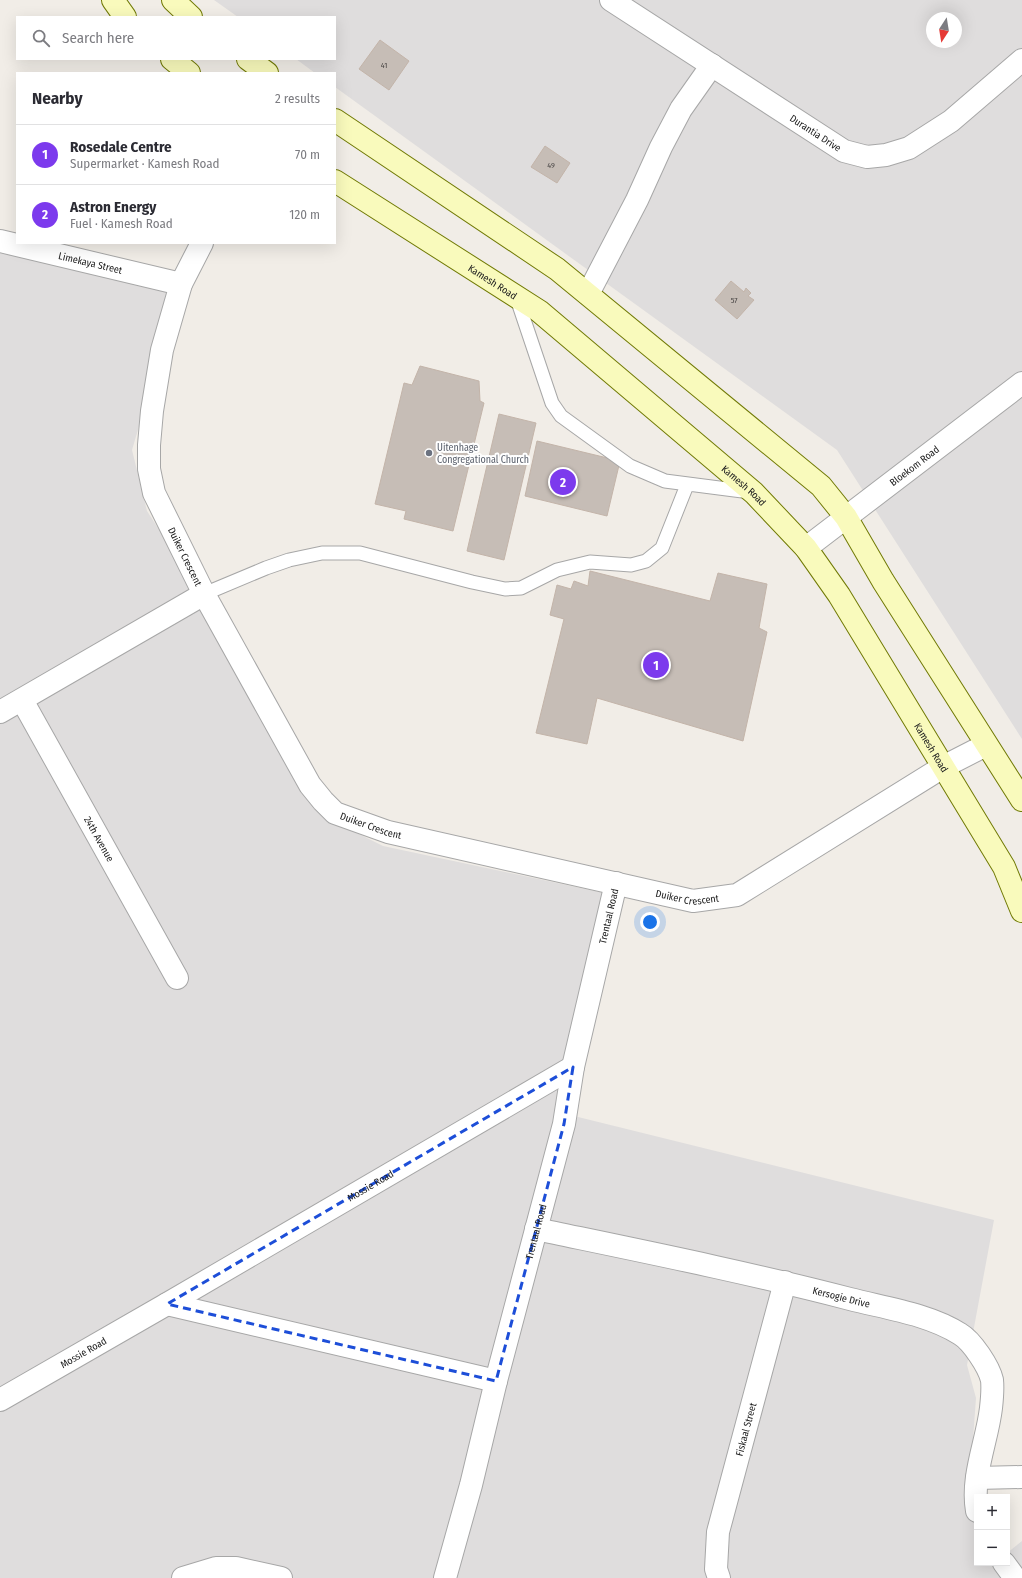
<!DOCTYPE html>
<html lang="en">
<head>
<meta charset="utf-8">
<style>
	body { margin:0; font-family:"Fira Sans Condensed",sans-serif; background:#f2f2f3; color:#2b2b33 }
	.controls { position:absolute; right:12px; bottom:12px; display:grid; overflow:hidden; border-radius:0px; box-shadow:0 4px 16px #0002 }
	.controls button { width:36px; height:36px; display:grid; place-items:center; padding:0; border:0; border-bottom:1px solid #e1e1e2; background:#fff; color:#2b2b33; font:20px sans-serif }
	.compass { position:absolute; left:926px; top:12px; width:36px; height:36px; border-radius:50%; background:#fff; box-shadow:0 4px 16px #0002; rotate:192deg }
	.you { position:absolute; left:650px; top:922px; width:14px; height:14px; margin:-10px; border:3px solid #fff; border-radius:50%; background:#1a73e8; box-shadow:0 0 0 6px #1a73e833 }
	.badge { display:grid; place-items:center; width:26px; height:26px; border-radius:50%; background:#7c3aed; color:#fff; font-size:13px; font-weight:700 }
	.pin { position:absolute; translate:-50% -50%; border:2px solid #fff; box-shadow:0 1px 4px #0006 }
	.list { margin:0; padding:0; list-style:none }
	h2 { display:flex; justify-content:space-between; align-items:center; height:52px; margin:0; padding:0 16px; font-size:17px }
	h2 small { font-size:13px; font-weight:400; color:#7c7c81 }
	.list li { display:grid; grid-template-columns:26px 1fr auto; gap:12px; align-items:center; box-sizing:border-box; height:60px; padding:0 16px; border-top:1px solid #e1e1e2 }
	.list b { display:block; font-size:15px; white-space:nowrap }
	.list p { margin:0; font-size:13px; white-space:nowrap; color:#7c7c81 }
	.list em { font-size:13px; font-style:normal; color:#7c7c81 }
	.icon { flex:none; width:22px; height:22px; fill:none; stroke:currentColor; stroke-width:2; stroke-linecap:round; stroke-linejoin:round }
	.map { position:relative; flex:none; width:1022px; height:1578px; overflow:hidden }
	.search { position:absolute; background:#fff; box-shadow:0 4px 16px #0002; left:16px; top:16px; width:320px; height:44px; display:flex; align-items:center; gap:10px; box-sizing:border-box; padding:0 14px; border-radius:0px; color:#7c7c81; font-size:15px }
	.panel { position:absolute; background:#fff; box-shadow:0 4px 16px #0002; left:16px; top:72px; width:320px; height:172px; border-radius:0px }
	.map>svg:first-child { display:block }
	.residential { fill:#dfdddd; fill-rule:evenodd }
	.building { fill:#c6bdb6; stroke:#c3b4a9 }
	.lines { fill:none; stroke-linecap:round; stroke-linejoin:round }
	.service-casing { stroke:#a7a7a7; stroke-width:15 }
	.minor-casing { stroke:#a7a7a7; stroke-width:24 }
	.tertiary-casing { stroke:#a7a7a7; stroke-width:24 }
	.secondary-casing { stroke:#717a05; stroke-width:24 }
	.service { stroke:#fff; stroke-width:13 }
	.minor { stroke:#fff; stroke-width:22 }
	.tertiary { stroke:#fff; stroke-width:22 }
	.secondary { stroke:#f9fabc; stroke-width:22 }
	.marked { fill:none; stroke:#1d4ed8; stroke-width:3; stroke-dasharray:8 5; stroke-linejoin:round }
	.worship-dot { fill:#6b7280; stroke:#fff; stroke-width:1.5 }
	.labels { text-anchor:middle; stroke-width:4; stroke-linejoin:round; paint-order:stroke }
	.number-label { font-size:8px; fill:#4a4746 }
	.street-label { font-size:10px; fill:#202020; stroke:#fff }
	.worship-label { font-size:10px; fill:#5b616d; stroke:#fff; text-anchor:start }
</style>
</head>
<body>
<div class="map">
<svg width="1022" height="1578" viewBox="0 0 1022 1578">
	<rect width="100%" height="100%" fill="#f1ede7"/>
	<path class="residential" d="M214,0H1022V739L837,450L335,87V73H315L296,59H335V17H238ZM932,18H956V42H932Z
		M0,241L181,284L132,450L147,511L212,612L327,818L383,846L623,897L566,1114L994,1220L967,1365L976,1398L968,1507L977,1529V1563H991L992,1565L1022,1541V1578H0Z"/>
	<path class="building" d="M380,40L409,61L389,90L359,69Z
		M545,146L570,163L557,183L531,167Z
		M731,281L744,292L746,288L751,293L748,296L754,300L737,319L715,300Z
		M420,366L479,381L480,401L484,403L453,531L404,519L406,511L375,504L404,383L412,385Z
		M499,414L536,423L504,560L467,551Z
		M537,441L620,461L607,516L525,496Z
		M590,571L710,601L718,573L767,584L759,628L767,632L743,741L597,698L587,744L536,733L564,619L550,615L557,585L571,589L574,581L588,586Z"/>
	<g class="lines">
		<defs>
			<path id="service" d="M516,296L552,403L561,416L630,466L665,481L750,492
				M204,594L266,568L289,560L322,553H360L472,582L505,589L521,588L557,570L590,562L631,565L646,561L662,548L687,485"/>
			<g id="minor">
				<path id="s1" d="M611,0L844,151L867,157L886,155L909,148L951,121L1022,60"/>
				<path id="s2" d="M0,241L181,284"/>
				<path d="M588,294L637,200L661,147L681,109L712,65"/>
				<path id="s3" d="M22,700L177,978"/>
				<path id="s4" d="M536,1229C641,1251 746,1272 850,1299C885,1308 929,1314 960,1334C972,1341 989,1367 992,1380C993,1389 992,1399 991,1408C987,1442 971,1476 977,1511"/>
				<path d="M167,1304L496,1381"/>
				<path id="s5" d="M0,1400L167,1304L573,1067"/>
				<path d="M977,1478L1022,1477"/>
				<path d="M1004,1563L1015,1578"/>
				<path d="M183,1578L216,1568H236L281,1578"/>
				<path id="s6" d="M445,1578L471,1485L496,1381L564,1124L573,1067L616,883"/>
				<path id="s7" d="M719,1578L716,1569L718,1532L785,1282"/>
			</g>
			<g id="tertiary">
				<path id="s8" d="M202,243L181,284L162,350L152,411L149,445V469L154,493L204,594L310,785L323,801L335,813L388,832L693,901L737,895L943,767L986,745"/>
				<path id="s9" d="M806,548L1022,383"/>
				<path d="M0,712L204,594"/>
			</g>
			<g id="secondary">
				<path d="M113,0L125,17"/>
				<path d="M173,0L191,17"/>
				<path d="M172,59L189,73"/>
				<path d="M248,59L267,73"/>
				<path d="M335,120L557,269L821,486L846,517L883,581L1022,800"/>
				<path id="s10" d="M335,181L539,311L754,493L806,548L839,595L1004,867L1022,911"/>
			</g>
		</defs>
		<use href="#service" class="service-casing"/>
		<use href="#minor" class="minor-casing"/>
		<use href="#tertiary" class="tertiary-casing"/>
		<use href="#secondary" class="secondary-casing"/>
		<use href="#service" class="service"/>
		<use href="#minor" class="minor"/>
		<use href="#tertiary" class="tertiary"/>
		<use href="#secondary" class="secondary"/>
	</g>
	<path class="marked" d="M573,1067L564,1124L496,1381L167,1304Z"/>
	<circle class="worship-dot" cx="429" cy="453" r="4"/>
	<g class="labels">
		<g class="number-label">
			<text x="384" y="68">41</text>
			<text x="551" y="168">49</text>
			<text x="734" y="303">57</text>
		</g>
		<g class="street-label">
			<text dy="4" stroke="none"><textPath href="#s1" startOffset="244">Durantia Drive</textPath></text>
			<text dy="4" stroke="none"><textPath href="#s2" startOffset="93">Limekaya Street</textPath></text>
			<text dy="4" stroke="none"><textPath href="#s10" startOffset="187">Kamesh Road</textPath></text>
			<text dy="4" stroke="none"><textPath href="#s9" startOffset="136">Bloekom Road</textPath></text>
			<text dy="4" stroke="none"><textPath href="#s10" startOffset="511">Kamesh Road</textPath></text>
			<text dy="4" stroke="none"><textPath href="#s8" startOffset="330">Duiker Crescent</textPath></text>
			<text dy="4" stroke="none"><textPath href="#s10" startOffset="835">Kamesh Road</textPath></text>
			<text dy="4" stroke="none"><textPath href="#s8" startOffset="666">Duiker Crescent</textPath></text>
			<text dy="4" stroke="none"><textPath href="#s3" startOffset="159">24th Avenue</textPath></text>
			<text dy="4" stroke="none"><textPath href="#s8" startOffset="991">Duiker Crescent</textPath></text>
			<text dy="4" stroke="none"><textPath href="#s6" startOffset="682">Trentaal Road</textPath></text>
			<text dy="4" stroke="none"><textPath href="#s5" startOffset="428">Mossie Road</textPath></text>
			<text dy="4" stroke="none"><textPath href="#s6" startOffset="358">Trentaal Road</textPath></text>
			<text dy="4" stroke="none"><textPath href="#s4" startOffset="313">Kersogie Drive</textPath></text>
			<text dy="4" stroke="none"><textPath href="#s5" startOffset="96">Mossie Road</textPath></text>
			<text dy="4" stroke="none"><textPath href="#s7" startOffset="153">Fiskaal Street</textPath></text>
		</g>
		<g class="worship-label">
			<text x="437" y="451">Uitenhage<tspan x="437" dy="12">Congregational Church</tspan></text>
		</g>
	</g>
</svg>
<div class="controls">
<button>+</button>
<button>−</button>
</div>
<svg class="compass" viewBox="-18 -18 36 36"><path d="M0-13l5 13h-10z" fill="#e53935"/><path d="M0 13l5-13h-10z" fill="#7c7c81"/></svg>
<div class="you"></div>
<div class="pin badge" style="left:656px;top:665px">1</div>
<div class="pin badge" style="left:563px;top:482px">2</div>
<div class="search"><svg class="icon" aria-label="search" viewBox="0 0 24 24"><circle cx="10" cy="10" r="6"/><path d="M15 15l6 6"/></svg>Search here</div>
<section class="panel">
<h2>Nearby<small>2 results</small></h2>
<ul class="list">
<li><span class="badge">1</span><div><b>Rosedale Centre</b><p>Supermarket · Kamesh Road</p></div><em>70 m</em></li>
<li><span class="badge">2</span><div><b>Astron Energy</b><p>Fuel · Kamesh Road</p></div><em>120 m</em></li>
</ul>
</section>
</div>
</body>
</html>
